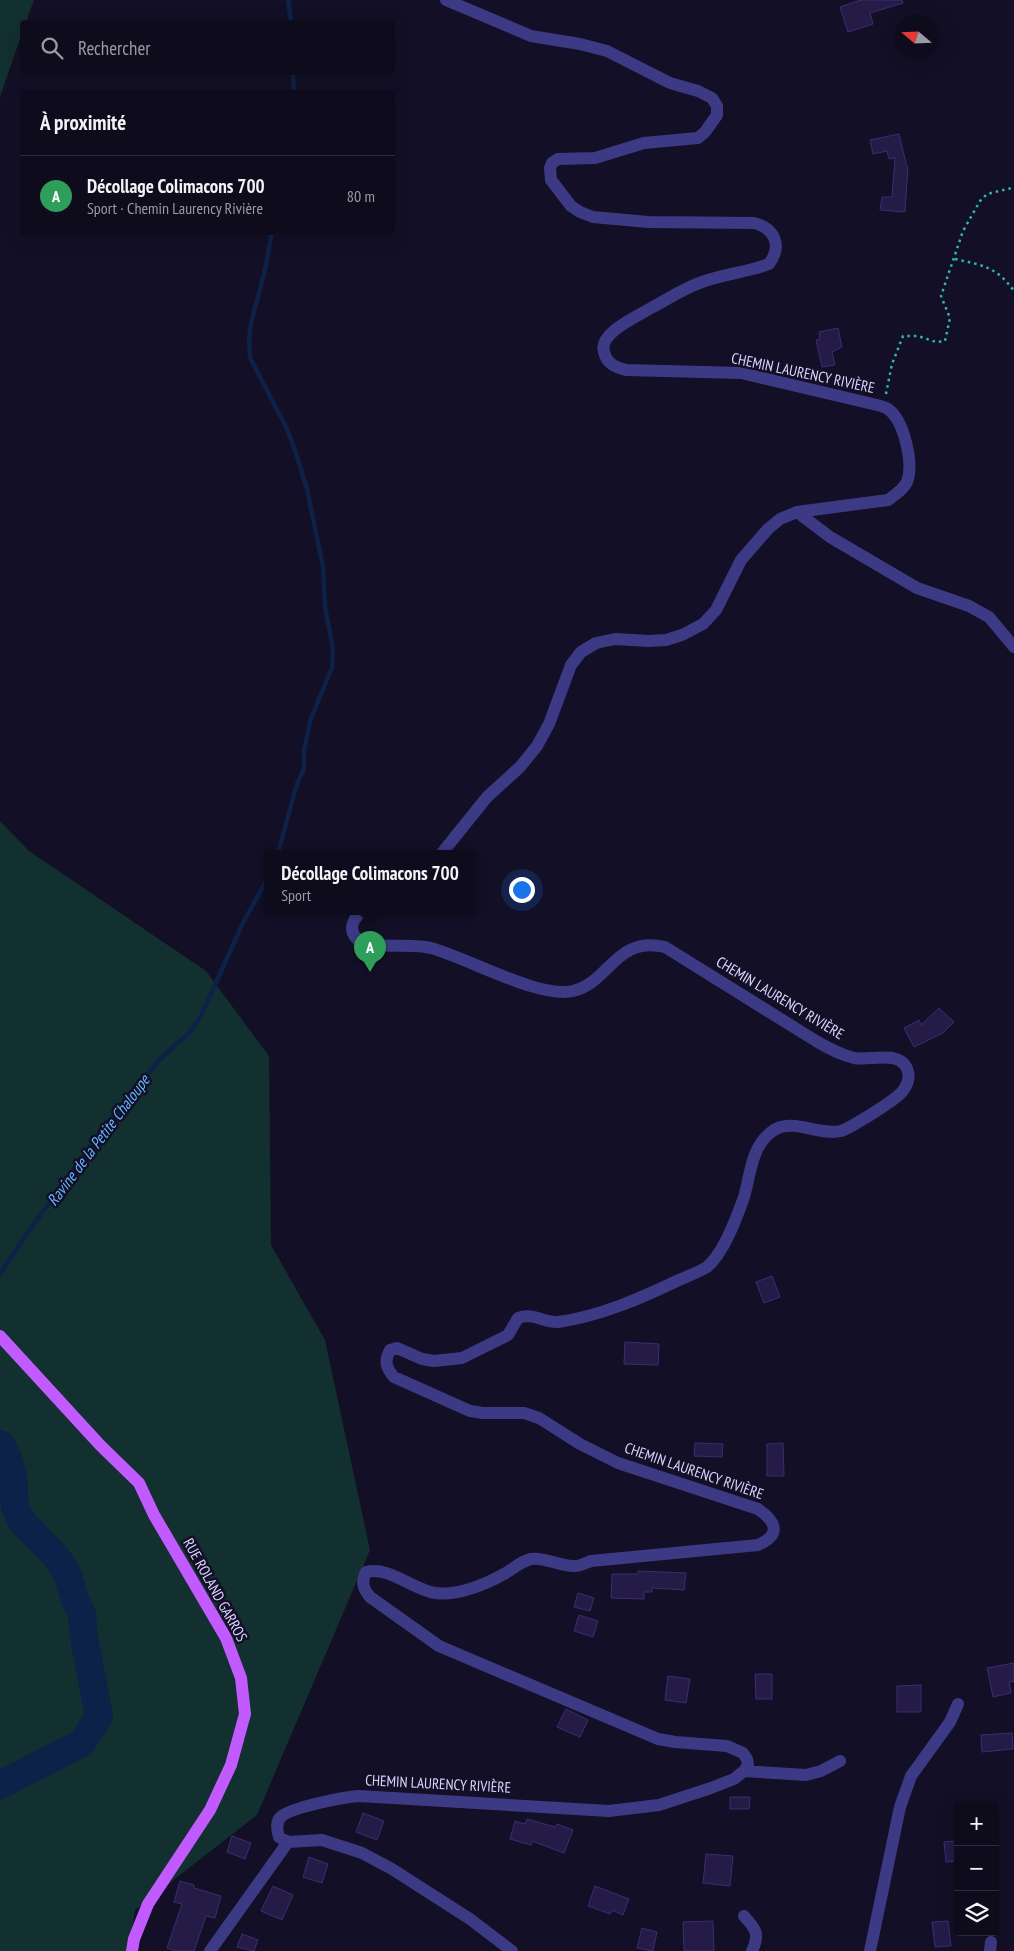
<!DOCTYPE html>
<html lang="fr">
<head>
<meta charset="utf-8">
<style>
	body { margin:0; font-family:"PT Sans Narrow",sans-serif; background:#171425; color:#f1f3f6 }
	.controls { position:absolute; right:15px; bottom:15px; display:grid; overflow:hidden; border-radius:5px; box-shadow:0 5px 20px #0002 }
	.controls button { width:45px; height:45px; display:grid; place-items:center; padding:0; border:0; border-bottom:1px solid #2e2b3b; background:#0e0b1c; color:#f1f3f6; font:25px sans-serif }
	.compass { position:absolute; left:894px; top:15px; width:45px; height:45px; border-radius:50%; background:#0e0b1c; box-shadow:0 5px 20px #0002; rotate:289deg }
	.you { position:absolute; left:521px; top:889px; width:18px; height:18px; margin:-12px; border:4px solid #fff; border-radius:50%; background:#1a73e8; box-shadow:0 0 0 8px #1a73e833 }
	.badge { display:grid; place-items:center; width:32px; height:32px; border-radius:50%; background:#8c9099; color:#fff; font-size:16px; font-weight:700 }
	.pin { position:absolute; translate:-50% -41px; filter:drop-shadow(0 1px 2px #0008) }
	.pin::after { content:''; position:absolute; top:26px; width:18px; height:15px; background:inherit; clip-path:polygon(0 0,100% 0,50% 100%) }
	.popup { position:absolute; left:264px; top:850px; width:212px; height:65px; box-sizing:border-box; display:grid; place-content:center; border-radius:5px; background:#0e0b1c; filter:drop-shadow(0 1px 4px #0005); font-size:16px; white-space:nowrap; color:#9b9ba3 }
	.popup b { font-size:19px; color:#f1f3f6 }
	.popup::after { content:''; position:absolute; left:50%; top:100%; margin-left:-10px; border:10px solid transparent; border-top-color:#0e0b1c }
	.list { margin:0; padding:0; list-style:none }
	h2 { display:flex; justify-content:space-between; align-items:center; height:65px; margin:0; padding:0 20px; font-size:21px }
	h2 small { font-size:16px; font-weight:400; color:#9b9ba3 }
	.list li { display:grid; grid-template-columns:32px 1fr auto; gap:15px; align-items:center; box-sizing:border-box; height:80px; padding:0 20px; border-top:1px solid #2e2b3b }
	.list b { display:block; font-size:19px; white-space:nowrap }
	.list p { margin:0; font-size:16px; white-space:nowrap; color:#9b9ba3 }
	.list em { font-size:16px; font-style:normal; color:#9b9ba3 }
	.icon { flex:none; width:28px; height:28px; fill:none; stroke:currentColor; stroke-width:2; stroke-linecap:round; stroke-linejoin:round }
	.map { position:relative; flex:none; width:1014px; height:1951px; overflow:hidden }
	.search { position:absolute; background:#0e0b1c; box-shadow:0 5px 20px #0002; left:20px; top:20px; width:375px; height:55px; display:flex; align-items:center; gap:12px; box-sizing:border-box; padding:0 18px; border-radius:5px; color:#9b9ba3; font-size:19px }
	.panel { position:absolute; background:#0e0b1c; box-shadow:0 5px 20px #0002; left:20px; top:90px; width:375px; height:145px; border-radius:5px }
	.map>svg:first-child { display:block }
	.green { fill:#12302f }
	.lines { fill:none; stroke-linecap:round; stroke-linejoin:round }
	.stream { stroke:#0c2248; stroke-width:4.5 }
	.river { stroke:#0c2248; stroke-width:28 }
	.building { fill:#241b47; stroke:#3b2d73 }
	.path { stroke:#2fb8b0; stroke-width:2.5; stroke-dasharray:2.5 4; stroke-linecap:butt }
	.minor { stroke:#3d3a85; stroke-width:12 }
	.major { stroke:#c25bff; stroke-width:12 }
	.labels { text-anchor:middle; stroke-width:5; stroke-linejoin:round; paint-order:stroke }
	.street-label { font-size:15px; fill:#d9d4ff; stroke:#130f26 }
	.water-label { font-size:16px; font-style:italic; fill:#62b6ff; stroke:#130f26 }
</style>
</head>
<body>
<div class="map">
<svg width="1014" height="1951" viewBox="0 0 1014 1951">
	<rect width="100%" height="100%" fill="#130f26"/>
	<path class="green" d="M0,0H34L26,22H22V33L0,97Z
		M0,821L29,851L206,971L269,1056L271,1245L325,1340L370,1550L257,1815L135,1910L129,1951H0Z"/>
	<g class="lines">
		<path class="stream" d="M288,0L291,22
			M293,72L294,92
			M272,232L265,270L251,323L249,339L250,358L286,427L294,447L307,489L323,567L325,607L333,649L332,668L311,718L304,750V769L297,784L278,853
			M0,1274L26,1235L104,1127L160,1059L191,1031L201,1016L242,925L268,877"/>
		<path class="river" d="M0,1444L8,1458L13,1476L15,1507L21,1520L57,1558L67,1573L76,1602L82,1614L84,1638L99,1716L82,1743L0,1785"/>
	</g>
	<path class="building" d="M861,0H902L903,3L870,13L873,24L848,32L840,7Z
		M899,134L907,167H908L905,212L880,210L882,197H892L895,158L889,159L887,151L873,154L870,140Z
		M838,328L842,347L832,352L835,365L822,367L816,340L820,339L819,332Z
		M939,1008L954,1022L943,1033L914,1047L904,1028L919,1020L921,1025Z
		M772,1276L780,1297L764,1303L756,1282Z
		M625,1342L659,1344L658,1365L624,1364Z
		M695,1443L723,1444L722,1457L694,1456Z
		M783,1443L784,1476H767V1444Z
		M638,1571L686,1573L684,1590L652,1588V1592H644V1599L611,1598L612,1574H638Z
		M578,1593L594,1598L590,1611L574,1607Z
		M579,1615L598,1621L593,1637L574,1631Z
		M1014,1663V1681L1009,1682L1011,1693L993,1697L987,1668Z
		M755,1674H772V1699H756Z
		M668,1676L690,1679L686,1703L665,1700Z
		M921,1685V1712H897V1686Z
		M566,1709L588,1720L580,1737L557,1727Z
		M1012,1733L1013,1749L982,1752L981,1735Z
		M730,1797H750L749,1809H730Z
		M363,1813L384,1821L377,1840L356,1832Z
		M527,1819L555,1827L557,1824L573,1830L564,1853L532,1841L531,1845L510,1839L515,1821L525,1824Z
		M232,1836L251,1843L245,1859L227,1852Z
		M958,1841V1861L946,1862L944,1842Z
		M706,1854L733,1856L730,1886L703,1883Z
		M309,1857L328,1864L322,1883L303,1877Z
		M180,1881L194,1885V1888L221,1896L215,1918L206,1916L194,1951H175L167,1948L182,1904L174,1902Z
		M273,1886L293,1895L282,1920L261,1911Z
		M595,1886L629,1899L623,1915L612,1910L610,1914L588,1906Z
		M713,1921L714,1951H684L683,1922Z
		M948,1921L951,1946L935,1947L932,1922Z
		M642,1928L657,1932L653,1951L637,1948Z
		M242,1934L258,1940L254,1951L237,1947Z"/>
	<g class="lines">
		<path class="path" d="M955,259C982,265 997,267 1014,291
			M886,394L892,364L903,336H918L936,342L945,341L950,318L941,296L963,231L980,201L987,194L1012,188L1014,189"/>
		<path class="minor" d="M797,512L830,537L917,588L969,606L989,617L1014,647
			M442,853L487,797L520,767L537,746L549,724L571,665L581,652L596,643L615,639L649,641L666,640L682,635L703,624L716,610L741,560L768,529L780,519L797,512L888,500C895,495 903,490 907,482C914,464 904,420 888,409C885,407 881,406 877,405L741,373L626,370C615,367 607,364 604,352C598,333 638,316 651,308C668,299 684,288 702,282C724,274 748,272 769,264C783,245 774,228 754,223L648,222L593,217L580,212L571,206L551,180L550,168L552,163L558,159L595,158L644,143L698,138L705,132L717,115V106L712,98L698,91L670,83L607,51L580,44L531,36L446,0
			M363,911C354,917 347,929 357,939C370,951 411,942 431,948C468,958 539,999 573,991C610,982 615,936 665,947L816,1041C828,1048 841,1055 854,1058C870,1061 903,1049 908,1072C910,1079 906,1087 902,1092C894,1101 852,1127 841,1131C819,1136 794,1118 774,1130C751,1145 751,1173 744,1197C737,1217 724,1253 707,1267C699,1272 688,1276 679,1280C641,1298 601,1316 558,1322C544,1323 533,1312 518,1318L508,1335L462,1358L434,1361L422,1359L397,1348L390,1350C384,1361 386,1368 394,1377L470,1411L483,1413H524L539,1418L580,1444L618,1463L758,1509C777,1522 781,1535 758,1545L591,1561C585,1563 579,1567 573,1566C559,1566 545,1557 531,1559C521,1561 513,1569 504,1574C484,1585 459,1596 435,1593C412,1589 389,1566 366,1572C361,1583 363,1588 370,1597L439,1646L658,1739L675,1742L727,1746L743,1753L747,1759L748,1765L744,1771L734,1779L711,1788L659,1805L609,1811L359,1796C344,1797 293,1807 282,1816C275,1821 277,1830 279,1837L288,1842L322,1840L362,1853L392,1869L470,1919L512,1951
			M744,1771L806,1775L821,1771L840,1761
			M744,1916C756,1929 760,1934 752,1951
			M210,1951L288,1842
			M870,1951L900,1807L911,1776L950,1722L958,1704
			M990,1951L991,1942"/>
		<path class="major" d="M0,1336L100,1445L139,1483L154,1515L226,1638L241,1678L245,1714L231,1765L210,1810L148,1904L134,1939L132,1951"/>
	</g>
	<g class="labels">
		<g class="street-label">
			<text transform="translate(803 373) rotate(12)" y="5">CHEMIN LAURENCY RIVIÈRE</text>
			<text transform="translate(780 998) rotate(31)" y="5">CHEMIN LAURENCY RIVIÈRE</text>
			<text transform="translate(694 1471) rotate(19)" y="5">CHEMIN LAURENCY RIVIÈRE</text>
			<text transform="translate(215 1590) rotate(61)" y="5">RUE ROLAND GARROS</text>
			<text transform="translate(438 1784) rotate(3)" y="5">CHEMIN LAURENCY RIVIÈRE</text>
		</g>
		<g class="water-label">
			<text transform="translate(98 1140) rotate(-53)" y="6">Ravine de la Petite Chaloupe</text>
		</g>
	</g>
</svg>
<div class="controls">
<button>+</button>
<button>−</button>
<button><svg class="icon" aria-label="layers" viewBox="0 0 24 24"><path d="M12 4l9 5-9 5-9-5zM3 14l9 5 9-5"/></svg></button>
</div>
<svg class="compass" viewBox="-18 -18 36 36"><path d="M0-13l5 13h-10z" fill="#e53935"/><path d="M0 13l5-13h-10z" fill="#9b9ba3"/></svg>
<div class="you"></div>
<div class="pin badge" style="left:370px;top:972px;background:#2e9e5b">A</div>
<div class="popup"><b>Décollage Colimacons 700</b>Sport</div>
<div class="search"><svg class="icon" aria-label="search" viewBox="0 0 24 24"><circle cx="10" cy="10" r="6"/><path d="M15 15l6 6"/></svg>Rechercher</div>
<section class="panel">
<h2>À proximité<small></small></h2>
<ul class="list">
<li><span class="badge" style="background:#2e9e5b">A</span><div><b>Décollage Colimacons 700</b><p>Sport · Chemin Laurency Rivière</p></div><em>80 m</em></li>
</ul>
</section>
</div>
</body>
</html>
